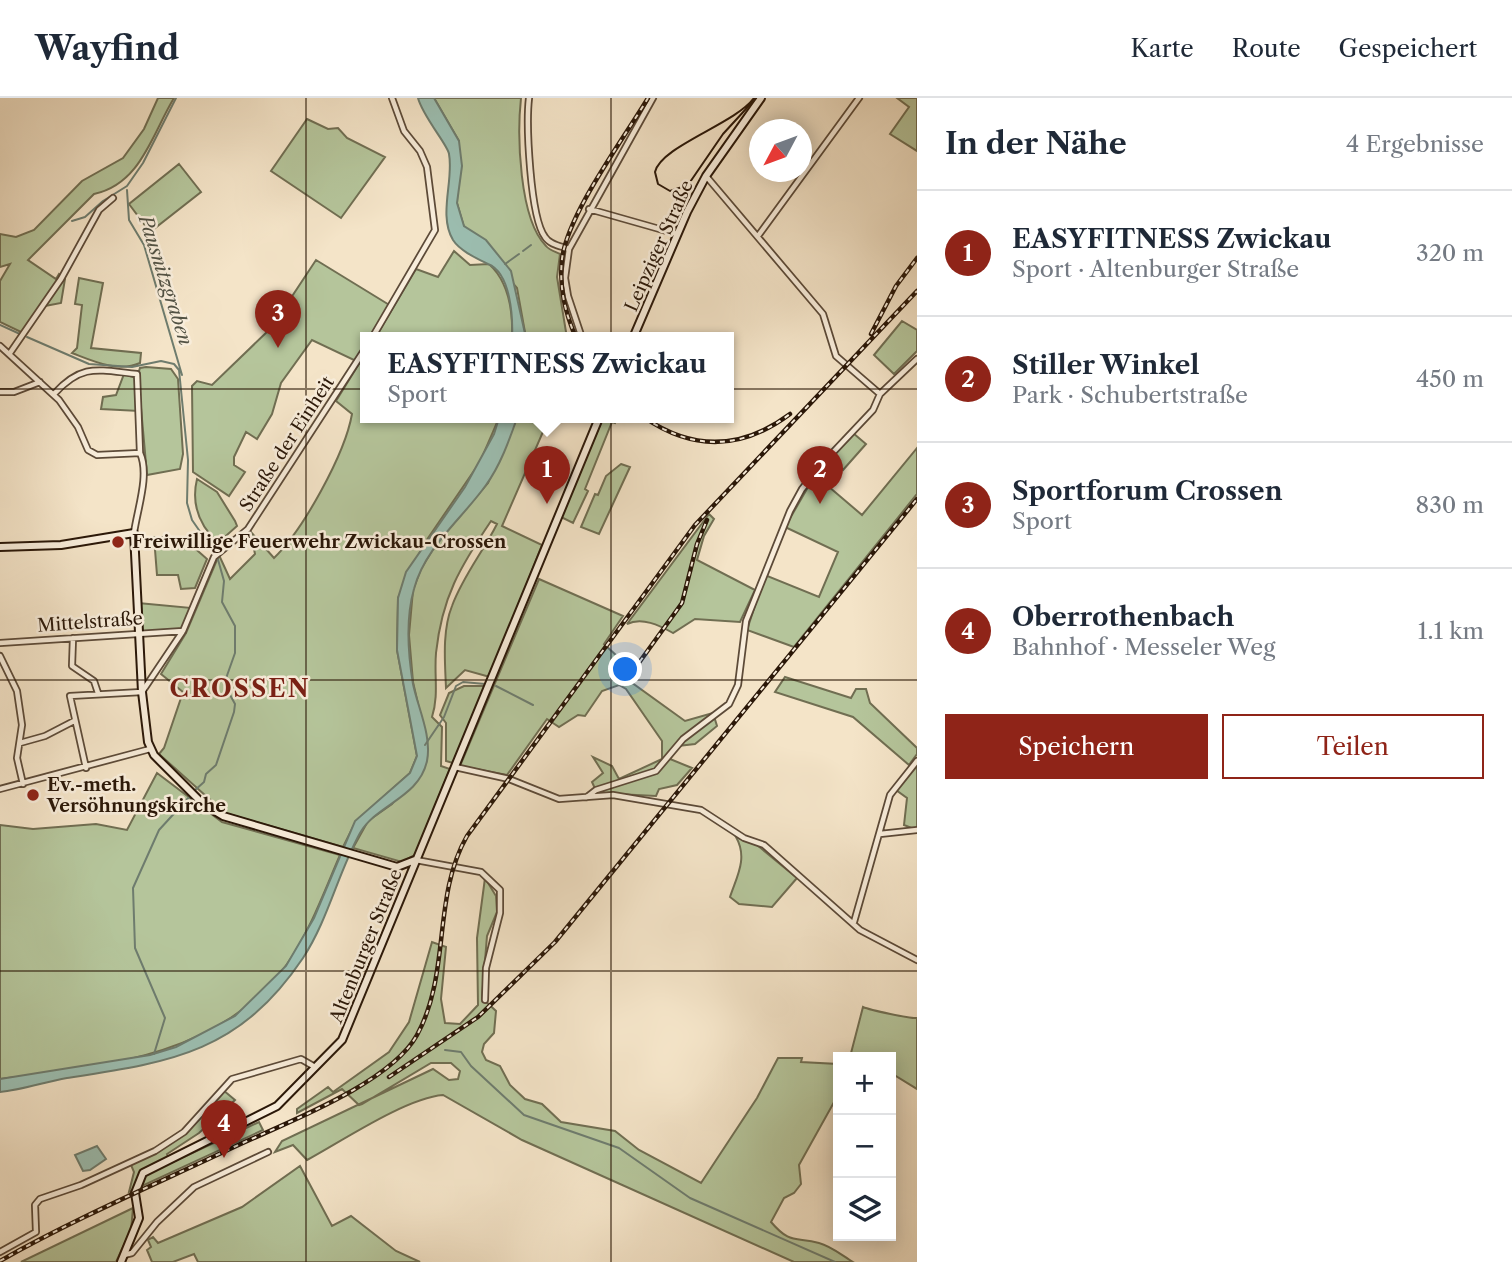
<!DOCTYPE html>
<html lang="de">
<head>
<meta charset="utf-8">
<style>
	body { margin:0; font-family:"Libre Caslon Text",serif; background:#f2f2f3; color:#1f2937 }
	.controls { position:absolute; right:21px; bottom:21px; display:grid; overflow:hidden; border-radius:0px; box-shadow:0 4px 18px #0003 }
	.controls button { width:63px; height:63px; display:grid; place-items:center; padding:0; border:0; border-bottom:2px solid #e0e1e3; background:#fff; color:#1f2937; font:35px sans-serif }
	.compass { position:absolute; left:749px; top:21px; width:63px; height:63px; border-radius:50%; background:#fff; box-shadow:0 4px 18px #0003; rotate:229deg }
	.you { position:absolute; left:626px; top:572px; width:24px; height:24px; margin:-18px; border:5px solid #fff; border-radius:50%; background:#1a73e8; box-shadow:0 0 0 10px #1a73e833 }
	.badge { display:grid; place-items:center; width:46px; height:46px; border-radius:50%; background:#8f2418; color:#fff; font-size:23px; font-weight:700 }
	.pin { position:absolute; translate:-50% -58px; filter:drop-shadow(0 2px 4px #0008) }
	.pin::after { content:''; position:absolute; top:37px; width:24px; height:21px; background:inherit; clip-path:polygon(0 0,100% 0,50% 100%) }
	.popup { position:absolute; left:360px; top:234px; width:374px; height:91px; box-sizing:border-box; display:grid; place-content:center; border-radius:0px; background:#fff; filter:drop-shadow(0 2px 5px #0005); font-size:23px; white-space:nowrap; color:#747a83 }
	.popup b { font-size:26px; color:#1f2937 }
	.popup::after { content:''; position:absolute; left:50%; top:100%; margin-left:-14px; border:14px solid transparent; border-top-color:#fff }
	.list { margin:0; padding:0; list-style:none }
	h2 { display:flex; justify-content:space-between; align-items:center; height:91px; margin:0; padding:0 28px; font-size:30px }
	h2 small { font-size:23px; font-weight:400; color:#747a83 }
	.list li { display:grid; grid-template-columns:46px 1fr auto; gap:21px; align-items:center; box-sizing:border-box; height:126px; padding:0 28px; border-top:2px solid #e0e1e3 }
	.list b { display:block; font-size:26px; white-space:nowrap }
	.list p { margin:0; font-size:23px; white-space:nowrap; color:#747a83 }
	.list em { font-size:23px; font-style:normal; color:#747a83 }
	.actions { display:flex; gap:14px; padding:21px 28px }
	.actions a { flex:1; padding:16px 0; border:2px solid #8f2418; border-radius:0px; text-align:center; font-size:24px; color:#8f2418 }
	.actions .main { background:#8f2418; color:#fff }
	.icon { flex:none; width:38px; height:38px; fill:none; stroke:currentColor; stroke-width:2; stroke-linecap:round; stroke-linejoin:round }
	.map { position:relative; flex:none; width:917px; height:1164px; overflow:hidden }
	header { display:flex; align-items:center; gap:42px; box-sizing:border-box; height:98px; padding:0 35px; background:#fff; border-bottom:2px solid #e0e1e3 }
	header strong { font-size:33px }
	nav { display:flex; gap:38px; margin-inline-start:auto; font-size:24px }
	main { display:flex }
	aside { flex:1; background:#fff }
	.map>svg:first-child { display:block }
	.green { fill:#b5c59b; stroke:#706e52; stroke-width:2 }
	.water { fill:#9cbfb2; stroke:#6e7c6e; stroke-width:2 }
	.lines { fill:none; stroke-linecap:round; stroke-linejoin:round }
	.stream { stroke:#6e7c6e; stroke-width:2 }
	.street-casing { stroke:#5c4a38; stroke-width:8 }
	.secondary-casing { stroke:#2a1708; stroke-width:10 }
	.street { stroke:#f8eddb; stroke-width:4.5 }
	.secondary { stroke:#f8eddb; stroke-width:6 }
	.tram { stroke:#2a1708; stroke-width:2 }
	.rail-casing { stroke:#2a1708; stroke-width:4.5 }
	.rail { stroke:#f8eddb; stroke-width:2; stroke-dasharray:5; stroke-linecap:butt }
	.grid { fill:none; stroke:#2a1708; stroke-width:2; stroke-opacity:0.55 }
	.poi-dot { fill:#8f2418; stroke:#f8eddb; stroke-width:2.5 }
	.labels { text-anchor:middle; stroke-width:5; stroke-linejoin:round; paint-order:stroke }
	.street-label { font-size:18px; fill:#2a1708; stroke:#f8eddb }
	.poi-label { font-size:18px; font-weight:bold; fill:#2a1708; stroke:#f8eddb; text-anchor:start }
	.water-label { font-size:19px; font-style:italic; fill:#525244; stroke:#f8eddb }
	.district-label { font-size:24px; font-weight:bold; letter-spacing:2px; fill:#7a1f14; stroke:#f8eddb }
</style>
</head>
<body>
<header>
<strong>Wayfind</strong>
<nav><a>Karte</a><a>Route</a><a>Gespeichert</a></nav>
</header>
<main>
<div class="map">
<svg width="917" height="1164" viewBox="0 0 917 1164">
	<rect width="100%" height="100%" fill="#f4e4c8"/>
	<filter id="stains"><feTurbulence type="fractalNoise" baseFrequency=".00286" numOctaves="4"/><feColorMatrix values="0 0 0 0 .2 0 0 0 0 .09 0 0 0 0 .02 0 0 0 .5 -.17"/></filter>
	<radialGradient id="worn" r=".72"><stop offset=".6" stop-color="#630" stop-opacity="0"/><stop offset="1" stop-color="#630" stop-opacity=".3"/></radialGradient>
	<path class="green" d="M158,0H174C152,36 141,86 94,96L28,162L56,181L59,176L65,181L61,205L40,209L23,235L0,224V183L10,166L0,169V136L16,139L34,132L82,83L123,60L144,31Z
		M434,0H521C517,37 519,121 546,148C549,152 556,154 560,156L557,179L567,240H526L517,190L464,129L457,105L459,43Z
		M897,0H917V53L890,36L909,9Z
		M307,21L328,31L338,30L347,40L385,59L341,120L271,73Z
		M179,66L201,94L150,134L129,106Z
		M454,153L470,167L489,166C509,184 513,214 512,240H375L416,171L438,179Z
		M316,162L391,208L371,240H365V249L356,263L312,242L281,285L272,316L257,341L246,334L234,359V367L245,374L229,398L193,374L192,288L197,283L212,287L271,230Z
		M79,180L103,185L91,250L141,255L140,265C118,275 93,263 72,255L77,250L82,207L75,206Z
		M902,223L917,232V253L894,276L874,257Z
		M365,256V320H499L480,364L424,446L398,500L397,552L417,658L410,675L356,723L343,749L225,715L159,656L164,650L183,594L161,576L186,535L219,457L230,481L255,456L253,446L246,437L250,433L274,460C303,432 345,356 352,316L336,303Z
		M146,269L171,271L178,281L183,356L180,371L147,377L138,276L140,270Z
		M124,276L136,280L139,313L101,311L103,299L116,297Z
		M517,320H549L502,428L542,447L490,579L465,572L446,590C445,564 442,533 452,508C463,478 483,454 497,426L491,423C460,469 442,499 436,555C434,578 439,597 432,619L442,629L441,668L450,671L415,757L402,764L353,750L368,723L392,706L427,662L426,641L413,584L409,537L413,492L421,471L436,446L488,385Z
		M603,320H617L615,325L612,324L585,391L588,393L573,425L561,419Z
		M853,335L866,346L843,372L830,360Z
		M917,350V396L794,549L747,532L765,477L819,499L838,454L785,429L815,377L862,417Z
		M621,366L630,369L599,436L581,429L595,396L598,397L606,378Z
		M197,381L217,394L235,423L237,428L218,445C200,428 191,406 197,381Z
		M709,416L714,421L704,438L697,462L755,492L740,524L695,521L673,535C659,527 642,519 627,526Z
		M154,439H182L207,461L195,490L181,491L178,477H157Z
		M539,481L623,518L604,546L618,559L619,571L615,578L628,582L685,623L713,615L717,628L695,646L678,648L670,661L692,670L677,687L659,691L656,698L597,695L592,684L603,675L593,659L612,668L619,681L662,661V643L626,591L619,587L602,593L585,618L578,617L559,629L547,621L507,677L460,668Z
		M138,505L192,510L183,533L139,534Z
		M785,579L851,600L856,591H866L870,605L917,650V656L909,667L853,619L775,594Z
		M464,588H485L453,665L446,663V625L440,617L449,595Z
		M917,667V732L904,727L907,700L896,692Z
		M157,675L222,724L340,757C324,794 310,833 287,866C222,958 103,969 0,981V727L33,731L96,726L127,732Z
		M736,739L757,747L797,780L772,809L739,806L730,799C737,778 748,760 736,739Z
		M485,780L496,798L497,814L487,838L482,900L496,913L494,935L484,946L482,954L486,962L500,968L510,987L525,1001L542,1006L561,1024L615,1033L639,1052L701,1085L757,1000L778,960H802L801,964L838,966V997L799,1067L801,1086L794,1095L784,1100L771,1124C790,1146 794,1139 819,1145C831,1148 843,1158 853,1164H794L522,1042L443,997C406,1000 342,1043 307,1062L293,1047L275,1054L282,1043L433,971L449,982L458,981L460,973L451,965H431L362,1006L359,1007L342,991L297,1015V1011L328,989L333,994L389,954L409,924L432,844L446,849L441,901L445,925L460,926L478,907L477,840Z
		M863,909C870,912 911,921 917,920V991L891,975V959H850Z
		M223,992L235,1002L199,1035L167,1056L171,1065L259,1024L263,1032L129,1094L134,1074L131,1067L177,1040Z
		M300,1068L332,1128L351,1118L396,1153L420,1164H198L194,1156L173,1164H152L147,1152L151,1149L148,1142L153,1139L158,1145L242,1109Z
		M133,1110L131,1132L116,1164H21Z"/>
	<path class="water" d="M418,0H434L459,43L462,68L457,105L464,128L486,142L511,173L526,240H512C513,220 511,175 488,166C478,161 460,153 453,142C438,117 454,82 449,56C448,47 423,19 418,0Z
		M499,320H517C509,343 500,368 486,387C462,421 425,449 414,491C406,519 408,556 413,586C418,610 432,638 427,663C419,700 377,706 360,735C338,775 328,822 303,860C239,955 171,964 67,980C44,984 22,992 0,994V981L150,957L176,949L235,918L286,868L314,820L355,723L410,675L417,658L397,552L398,500L406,474L465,389L494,336Z
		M97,1048L106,1061L90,1072L83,1073L75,1057Z"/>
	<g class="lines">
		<path class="stream" d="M127,92L129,122L144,147L182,277
			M72,123L85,119L103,103L127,88L143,65L176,0
			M523,153L531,147
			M505,166L519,156
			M0,227L20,236
			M27,239L89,266L132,269L161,263L174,266L179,272L188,362L187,405L192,422L217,458L224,483L222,504L235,528V555L224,586L235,606L234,614L216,667L206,676L204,684L194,693
			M496,588L533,607
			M425,647L444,619L456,588L463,584L485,586
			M445,952L461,954L471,968L524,1017L619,1050L690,1100L835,1164
			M154,956L165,920L135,850L133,790L159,732L191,697"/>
		<defs>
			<path id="street" d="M529,0C526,26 530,119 545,139C550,147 561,148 569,151
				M706,78L823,216L836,258L880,296L917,261
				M589,111L677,136
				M758,138L859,0
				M372,240L435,132L427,69L420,53L404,33L392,0
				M582,240L568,198L565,180L569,151L653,0
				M0,248L59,302L78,329L88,352L97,357L140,355C150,377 137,412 134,435
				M10,255L61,181L99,112L113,100
				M0,294H14L40,284
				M54,296C82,265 98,272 137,276L140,355
				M73,540L72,568L94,583L98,595
				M0,545L183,533
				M0,558L17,593L22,627L17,660L23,686
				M20,645L45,638L74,623
				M455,669L509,681L559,701L613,697L701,712L744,740L764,747L860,832L917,862
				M86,670L70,598L142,594L183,533L214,459L248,431L365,251
				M0,691L150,651
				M587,699L596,692L656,673L683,641L729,606L738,587L746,523L790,413L802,391L822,366L873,312L880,296
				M880,736L917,732
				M416,762L481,774L500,792V815L486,870L485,902
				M854,824L890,697L917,663
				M0,1154L36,1134L35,1107L40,1101L81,1087L155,1053L184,1034L232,981L301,961L315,969
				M124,1157L132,1155L157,1124L194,1089L268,1054"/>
			<path id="secondary" d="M633,240L687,114L706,78L761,0
				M0,449L61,447L134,435L142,594L148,644L154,657L203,706L223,718L397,769L415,762
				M121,1164L139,1120L135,1095L143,1075L277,1008L342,942L599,320"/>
		</defs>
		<use href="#street" class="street-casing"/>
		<use href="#secondary" class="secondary-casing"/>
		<use href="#street" class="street"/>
		<use href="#secondary" class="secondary"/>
		<path class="tram" d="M754,0C735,26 661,48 655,74L658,86L670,93L688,87L723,36L756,0"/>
		<defs>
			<path id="rail" d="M871,236L896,188L917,160
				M576,240C565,214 559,190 562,161C568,115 623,42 648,0
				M645,320C695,354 743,351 790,316
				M628,580L682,505L697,446L707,422
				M389,979L478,919L555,844L917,401
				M0,1163C74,1121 156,1086 234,1049C285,1025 390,986 417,937C451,875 432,799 467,738L695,427L917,193"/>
		</defs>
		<use href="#rail" class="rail-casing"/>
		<use href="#rail" class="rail"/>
	</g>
	<path class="grid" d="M306,0V1164M611,0V1164M0,291H917M0,582H917M0,873H917"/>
	<g class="poi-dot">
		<circle cx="118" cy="444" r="7"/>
		<circle cx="33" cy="697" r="7"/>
	</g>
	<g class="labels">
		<g class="street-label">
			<text transform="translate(659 148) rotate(-66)" y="6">Leipziger Straße</text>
			<text transform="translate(287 346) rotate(-57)" y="6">Straße der Einheit</text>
			<text transform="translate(90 524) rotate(-4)" y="6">Mittelstraße</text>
			<text transform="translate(366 848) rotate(-68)" y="6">Altenburger Straße</text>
		</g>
		<g class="poi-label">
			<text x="132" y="450">Freiwillige Feuerwehr Zwickau-Crossen</text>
			<text x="47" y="693">Ev.-meth.<tspan x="47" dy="21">Versöhnungskirche</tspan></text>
		</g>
		<g class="water-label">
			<text transform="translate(166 182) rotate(72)" y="7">Pausnitzgraben</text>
		</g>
		<g class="district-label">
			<text x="240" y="599">CROSSEN</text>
		</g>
	</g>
	<rect width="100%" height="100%" filter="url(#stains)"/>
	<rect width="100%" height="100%" fill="url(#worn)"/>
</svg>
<div class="controls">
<button>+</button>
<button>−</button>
<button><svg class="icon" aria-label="layers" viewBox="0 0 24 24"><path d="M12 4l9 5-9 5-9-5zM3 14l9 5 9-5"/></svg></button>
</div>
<svg class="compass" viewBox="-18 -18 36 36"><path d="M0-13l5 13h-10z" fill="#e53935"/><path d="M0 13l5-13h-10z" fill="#747a83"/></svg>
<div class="you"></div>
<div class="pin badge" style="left:547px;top:406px">1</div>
<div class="popup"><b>EASYFITNESS Zwickau</b>Sport</div>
<div class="pin badge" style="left:820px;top:406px">2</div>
<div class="pin badge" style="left:278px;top:250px">3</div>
<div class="pin badge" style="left:224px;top:1060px">4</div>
</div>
<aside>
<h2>In der Nähe<small>4 Ergebnisse</small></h2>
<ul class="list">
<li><span class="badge">1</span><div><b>EASYFITNESS Zwickau</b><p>Sport · Altenburger Straße</p></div><em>320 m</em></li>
<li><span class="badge">2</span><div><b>Stiller Winkel</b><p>Park · Schubertstraße</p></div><em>450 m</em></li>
<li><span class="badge">3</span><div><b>Sportforum Crossen</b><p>Sport</p></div><em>830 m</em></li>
<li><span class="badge">4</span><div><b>Oberrothenbach</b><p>Bahnhof · Messeler Weg</p></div><em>1.1 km</em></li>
</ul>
<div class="actions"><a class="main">Speichern</a><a>Teilen</a></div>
</aside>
</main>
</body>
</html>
